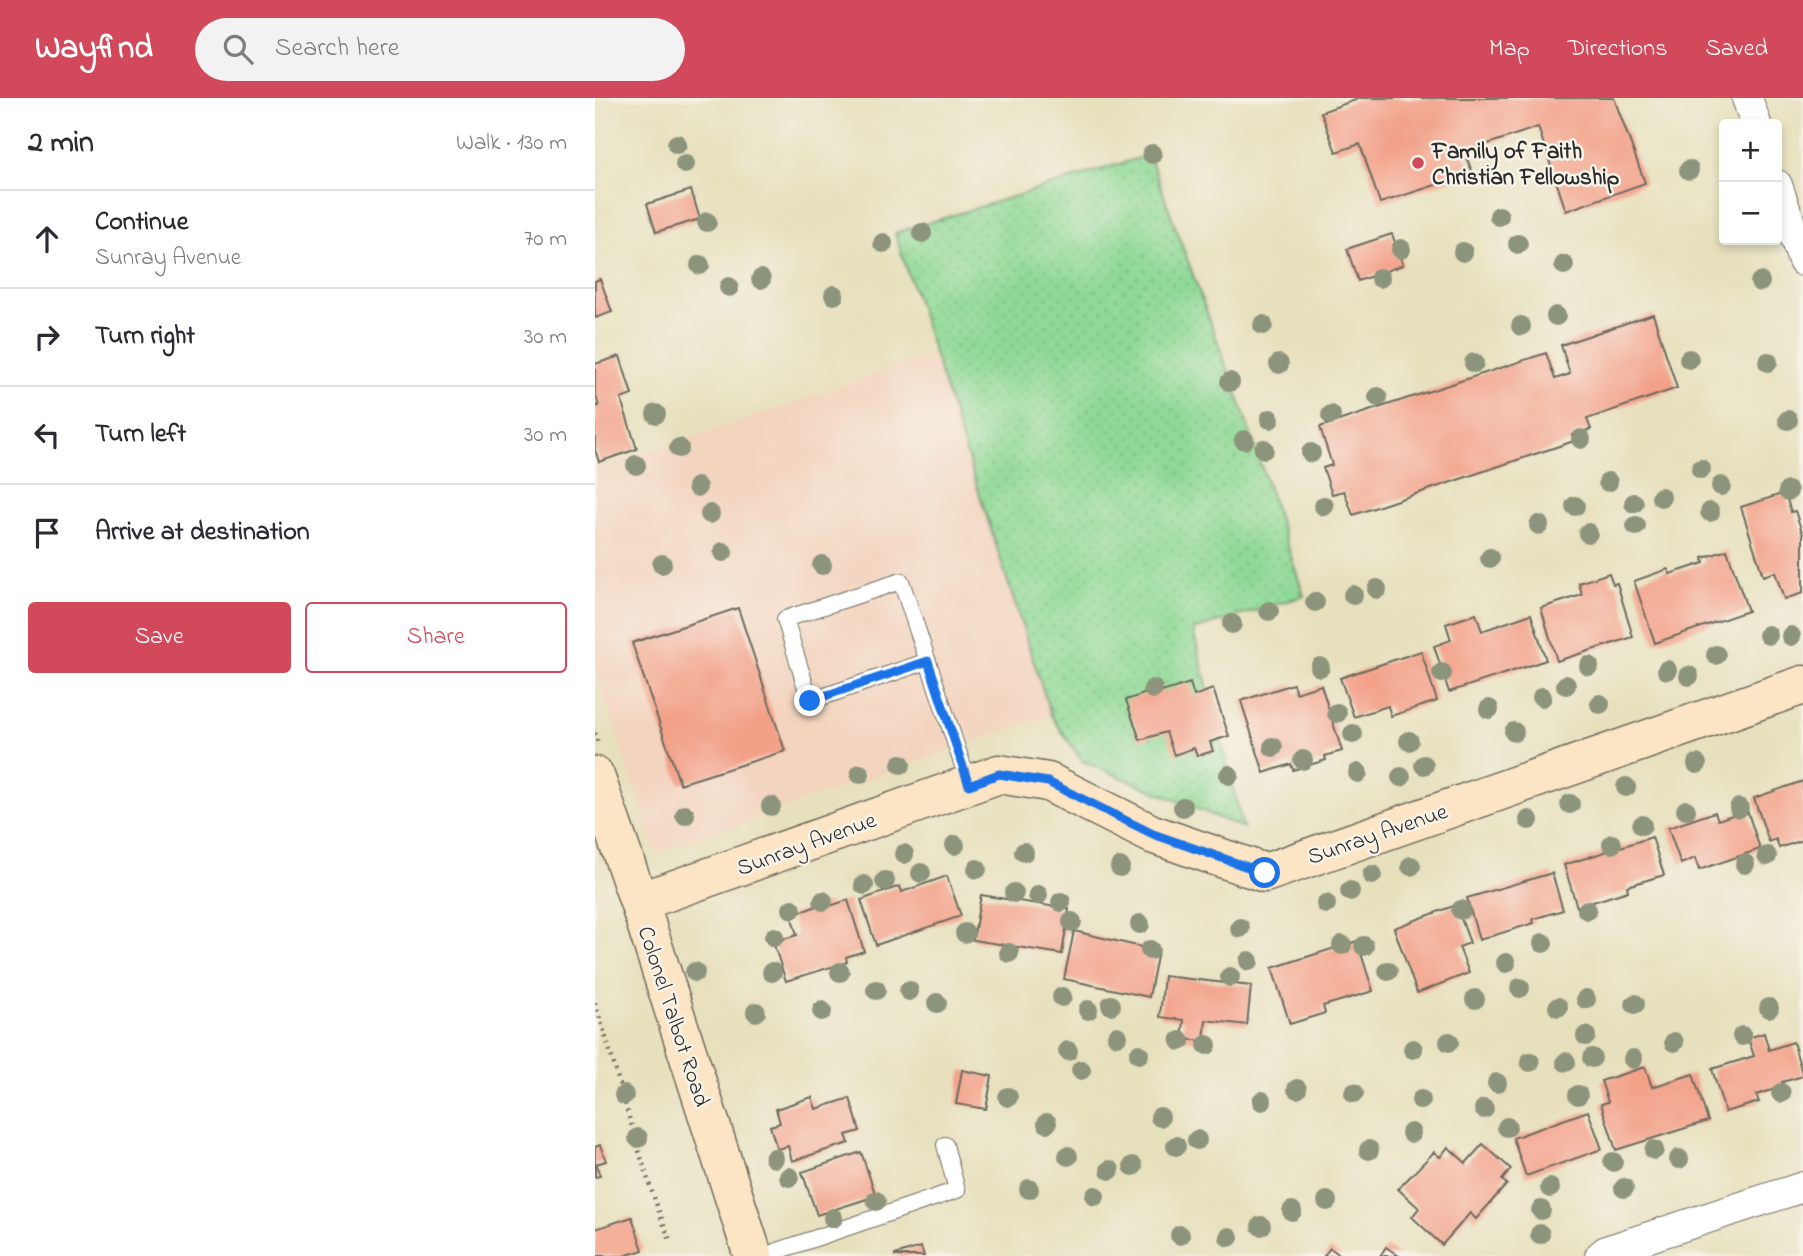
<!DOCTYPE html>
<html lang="en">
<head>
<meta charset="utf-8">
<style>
	body { margin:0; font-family:"Indie Flower",sans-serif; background:#f2f2f3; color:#2b2b33 }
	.controls { position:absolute; right:21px; top:21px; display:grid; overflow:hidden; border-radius:7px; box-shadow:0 4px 10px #0003 }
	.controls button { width:63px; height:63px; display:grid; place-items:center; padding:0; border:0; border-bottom:2px solid #e1e1e2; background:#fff; color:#2b2b33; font:35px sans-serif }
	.stop { position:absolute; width:21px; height:21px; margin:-16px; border:5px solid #1a73e8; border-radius:50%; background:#fff }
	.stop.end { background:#1a73e8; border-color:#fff; box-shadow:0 2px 7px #0008 }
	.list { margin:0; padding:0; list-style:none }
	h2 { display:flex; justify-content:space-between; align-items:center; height:91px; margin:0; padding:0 28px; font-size:30px }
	h2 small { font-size:23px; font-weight:400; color:#7c7c81 }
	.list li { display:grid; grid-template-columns:46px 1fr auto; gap:21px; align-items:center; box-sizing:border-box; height:98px; padding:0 28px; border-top:2px solid #e1e1e2 }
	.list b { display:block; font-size:26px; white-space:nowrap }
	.list p { margin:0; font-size:23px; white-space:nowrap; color:#7c7c81 }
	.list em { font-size:23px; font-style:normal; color:#7c7c81 }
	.actions { display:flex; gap:14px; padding:21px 28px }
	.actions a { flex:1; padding:16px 0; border:2px solid #d1495b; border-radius:7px; text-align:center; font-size:24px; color:#d1495b }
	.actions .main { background:#d1495b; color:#fff }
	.icon { flex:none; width:38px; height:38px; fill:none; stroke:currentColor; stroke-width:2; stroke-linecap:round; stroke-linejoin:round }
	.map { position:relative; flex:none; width:1208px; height:1158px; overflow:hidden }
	header { display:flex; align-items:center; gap:42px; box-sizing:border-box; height:98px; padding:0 35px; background:#d1495b; color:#fff }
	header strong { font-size:33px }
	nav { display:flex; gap:38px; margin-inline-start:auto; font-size:24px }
	.search { width:490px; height:63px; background:#f2f2f3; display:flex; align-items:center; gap:18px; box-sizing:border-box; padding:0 24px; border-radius:38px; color:#7c7c81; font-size:26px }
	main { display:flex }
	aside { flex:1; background:#fff }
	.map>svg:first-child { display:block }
	.built { fill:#f3d4bf }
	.park { fill:url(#park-dots); stroke:#5c8260; stroke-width:2 }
	.building { fill:#f3a088 }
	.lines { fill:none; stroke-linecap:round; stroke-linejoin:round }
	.lane-casing { stroke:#6d6a5e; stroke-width:18 }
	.street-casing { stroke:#6d6a5e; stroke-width:32 }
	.secondary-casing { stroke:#6d6a5e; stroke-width:41 }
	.path { stroke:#6d6a5e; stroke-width:4.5; stroke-dasharray:2 5; stroke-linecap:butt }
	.lane { stroke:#fff; stroke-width:16 }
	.street { stroke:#fff; stroke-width:30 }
	.secondary { stroke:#fce5c4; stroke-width:38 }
	.tree { fill:#8d947c }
	.route { stroke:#1a73e8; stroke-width:9 }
	.poi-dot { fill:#d1495b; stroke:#f7f3e8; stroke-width:2.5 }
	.labels { text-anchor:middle; stroke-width:5; stroke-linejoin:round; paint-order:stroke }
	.poi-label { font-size:23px; font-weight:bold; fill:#2b2b2b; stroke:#f7f3e8; text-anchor:start }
	.street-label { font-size:23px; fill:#2b2b2b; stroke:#f7f3e8 }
</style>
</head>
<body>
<header>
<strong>Wayfind</strong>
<div class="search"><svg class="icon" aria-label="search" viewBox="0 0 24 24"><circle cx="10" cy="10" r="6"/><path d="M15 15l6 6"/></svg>Search here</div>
<nav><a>Map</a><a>Directions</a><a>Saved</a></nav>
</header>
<main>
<aside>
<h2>2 min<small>Walk · 130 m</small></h2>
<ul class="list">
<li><svg class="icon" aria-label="ahead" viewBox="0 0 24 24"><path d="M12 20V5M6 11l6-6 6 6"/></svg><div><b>Continue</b><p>Sunray Avenue</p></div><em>70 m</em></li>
<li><svg class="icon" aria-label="right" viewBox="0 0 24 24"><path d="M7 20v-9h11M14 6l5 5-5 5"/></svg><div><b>Turn right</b></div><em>30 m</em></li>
<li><svg class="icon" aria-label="left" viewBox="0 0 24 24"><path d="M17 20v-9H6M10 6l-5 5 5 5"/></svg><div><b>Turn left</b></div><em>30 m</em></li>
<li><svg class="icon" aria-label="arrive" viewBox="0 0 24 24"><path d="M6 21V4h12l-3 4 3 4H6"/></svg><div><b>Arrive at destination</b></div></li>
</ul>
<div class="actions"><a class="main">Save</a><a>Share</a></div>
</aside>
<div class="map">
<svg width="1208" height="1158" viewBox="0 0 1208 1158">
	<defs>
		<pattern id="park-dots" width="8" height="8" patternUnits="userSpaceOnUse" patternTransform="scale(1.75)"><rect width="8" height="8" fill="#8ed995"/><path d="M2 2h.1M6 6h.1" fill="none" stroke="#7bba81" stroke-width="1.8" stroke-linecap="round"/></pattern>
	</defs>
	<rect width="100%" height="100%" fill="#f7f3e8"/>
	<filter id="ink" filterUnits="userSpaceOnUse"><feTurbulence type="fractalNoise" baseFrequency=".0143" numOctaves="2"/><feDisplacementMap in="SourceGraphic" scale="14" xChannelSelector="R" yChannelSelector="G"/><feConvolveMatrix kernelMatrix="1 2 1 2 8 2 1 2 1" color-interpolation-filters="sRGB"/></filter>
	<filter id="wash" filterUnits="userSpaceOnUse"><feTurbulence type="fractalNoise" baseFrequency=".00686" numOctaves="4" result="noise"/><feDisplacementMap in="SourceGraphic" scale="28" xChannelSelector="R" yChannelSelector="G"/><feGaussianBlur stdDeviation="1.57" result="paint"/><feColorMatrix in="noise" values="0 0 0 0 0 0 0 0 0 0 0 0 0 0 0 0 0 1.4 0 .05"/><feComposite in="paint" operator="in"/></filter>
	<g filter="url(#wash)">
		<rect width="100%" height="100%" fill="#e7e0bd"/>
		<path class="built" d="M337,255L456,617L61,755L0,571V372L175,313Z"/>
		<path class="park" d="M554,57L648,313L709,498L598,532L648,730L487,663L456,617L300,135Z"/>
		<g id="blocks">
			<path class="building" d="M766,0H1019L1050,85L971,113L943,29L869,54L878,75L785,105L765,46L741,54L726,14Z
				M96,92L105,121L61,134L52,106Z
				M797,136L808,167L763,183L752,151Z
				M5,181L17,214L0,220V183Z
				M1058,216L1082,290L992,321L996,331L977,337L979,343L758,417L749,393L737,396L728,370L737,367L725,329L951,255L960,281L975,276L966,247Z
				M25,258L37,297L26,301L42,351L4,364L0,352V309L4,308L0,295V266Z
				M1190,395L1196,414L1200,413L1208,437V495L1189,501L1180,474L1168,478L1146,409Z
				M1132,452L1153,513L1060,545L1039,483L1073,471L1075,476L1109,465L1108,460Z
				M1014,475L1018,486L1022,485L1038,539L962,563L946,510L987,497L984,485Z
				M143,510L190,653L85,686L37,545Z
				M881,516L887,533L936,516L951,562L854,594L839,548L856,542L851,526Z
				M826,553L842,603L796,618L793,608L759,619L745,580Z
				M595,585L599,598L618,591L634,638L615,644L618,653L602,658L599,650L579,657L571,634L545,642L531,602L566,590L567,594Z
				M698,586L701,595L726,587L747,653L730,658L731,662L698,672L696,666L669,675L646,603Z
				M1208,683V742L1184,750L1181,741L1174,744L1159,700Z
				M1152,712L1165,751L1104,772L1100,760L1086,766L1073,730L1120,714L1123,722Z
				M1057,739L1069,777L1032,788L1033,793L982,809L969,767Z
				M957,775L968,812L938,821L939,825L884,842L872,800Z
				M352,778L366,818L281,847L266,802L305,788L307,794Z
				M386,797L474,811L467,856L378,842Z
				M253,802L269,853L251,859L252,864L191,883L178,844L202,837L196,817L234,804L235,808Z
				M861,807L875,845L864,849L874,875L822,895L799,830Z
				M479,833L563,853L554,899L469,881Z
				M762,843L778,893L728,908L730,915L695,926L677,870Z
				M569,878L656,888L652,927L611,922L609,943L587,941L589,922L565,919Z
				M1169,935L1174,952L1198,944L1208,978L1187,984L1189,988L1161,997L1164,1004L1130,1014L1117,971L1159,958L1153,940Z
				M1050,969L1057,989L1098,976L1113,1023L1021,1052L1006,1006L1013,1004L1006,983Z
				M367,972L397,978L391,1011L361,1006Z
				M217,999L221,1011L255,1000L265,1033L251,1037L254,1045L197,1063L193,1048L182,1051L175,1028L185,1025L181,1011Z
				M993,1013L1007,1051L931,1078L918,1040Z
				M888,1046L916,1071L907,1082L912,1086L881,1121L875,1115L847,1147L817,1119L824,1110L803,1091L839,1054L845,1059L853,1049L871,1065Z
				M5,1047L11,1063L1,1066L5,1078L0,1079V1049Z
				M266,1054L281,1098L222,1117L207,1074Z
				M37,1119L48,1152L29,1158H0V1131Z
				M326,1149L329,1158H300V1157Z
				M791,1149L804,1158H785Z
				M735,1150L746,1158H729Z"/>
		</g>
	</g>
	<g filter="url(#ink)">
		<use href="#blocks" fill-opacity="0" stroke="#6d6a5e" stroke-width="2"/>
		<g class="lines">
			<defs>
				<path id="lane" d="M333,563L215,603L190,521L306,483L370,674L374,687
					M168,1158L362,1092L350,1047"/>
				<path id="street" d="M1152,0L1161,26
					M1182,87L1208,163
					M1005,1158L1011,1153L1208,1089"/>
				<path id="secondary" d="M0,678L44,804L158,1158
					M44,804L404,676L453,684L557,736L670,775L1208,587"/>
			</defs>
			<use href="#lane" class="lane-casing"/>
			<use href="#street" class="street-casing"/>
			<use href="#secondary" class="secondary-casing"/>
			<path class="path" d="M0,635L3,645
				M0,905C26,984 44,1066 75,1142"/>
			<use href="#lane" class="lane"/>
			<use href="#street" class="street"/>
			<use href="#secondary" class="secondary"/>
		</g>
		<g class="tree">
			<circle cx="82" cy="46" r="10"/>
			<circle cx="557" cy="56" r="10"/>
			<circle cx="90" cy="66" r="10"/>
			<circle cx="1094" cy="72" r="10"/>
			<circle cx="904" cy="118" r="10"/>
			<circle cx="112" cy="124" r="10"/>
			<circle cx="327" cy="135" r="10"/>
			<circle cx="288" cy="145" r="10"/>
			<circle cx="923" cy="146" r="10"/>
			<circle cx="806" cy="151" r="10"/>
			<circle cx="868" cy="154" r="10"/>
			<circle cx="105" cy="167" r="10"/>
			<circle cx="969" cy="167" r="10"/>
			<circle cx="785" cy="180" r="10"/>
			<circle cx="166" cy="181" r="10"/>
			<circle cx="1165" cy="184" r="10"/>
			<circle cx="134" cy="189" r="10"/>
			<circle cx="239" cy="197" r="10"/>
			<circle cx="961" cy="218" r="10"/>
			<circle cx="668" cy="227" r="10"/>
			<circle cx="926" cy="228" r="10"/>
			<circle cx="1094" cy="261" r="10"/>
			<circle cx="1173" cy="264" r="10"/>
			<circle cx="879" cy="265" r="10"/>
			<circle cx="684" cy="266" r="10"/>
			<circle cx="635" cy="284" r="10"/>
			<circle cx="783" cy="299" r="10"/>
			<circle cx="61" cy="316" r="10"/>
			<circle cx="736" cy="317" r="10"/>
			<circle cx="675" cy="321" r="10"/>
			<circle cx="1193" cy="322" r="10"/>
			<circle cx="986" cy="341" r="10"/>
			<circle cx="649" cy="342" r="10"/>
			<circle cx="84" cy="350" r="10"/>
			<circle cx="669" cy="351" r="10"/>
			<circle cx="716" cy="355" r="10"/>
			<circle cx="41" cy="367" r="10"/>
			<circle cx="1106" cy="371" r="10"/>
			<circle cx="1013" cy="384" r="10"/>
			<circle cx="1126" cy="388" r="10"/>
			<circle cx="102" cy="389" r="10"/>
			<circle cx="1193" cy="393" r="10"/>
			<circle cx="1066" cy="399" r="10"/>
			<circle cx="1039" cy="405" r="10"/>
			<circle cx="729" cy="408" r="10"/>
			<circle cx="980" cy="408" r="10"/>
			<circle cx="1115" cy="414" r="10"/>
			<circle cx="115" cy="416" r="10"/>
			<circle cx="944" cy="427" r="10"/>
			<circle cx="1041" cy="428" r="10"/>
			<circle cx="993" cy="435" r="10"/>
			<circle cx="128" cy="454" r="10"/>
			<circle cx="895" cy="460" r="10"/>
			<circle cx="67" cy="466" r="10"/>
			<circle cx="227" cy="467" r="10"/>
			<circle cx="782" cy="491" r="10"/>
			<circle cx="758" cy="497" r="10"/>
			<circle cx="720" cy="504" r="10"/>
			<circle cx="674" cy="513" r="10"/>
			<circle cx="637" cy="526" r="10"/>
			<circle cx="1173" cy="537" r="10"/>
			<circle cx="1196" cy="538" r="10"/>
			<circle cx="1121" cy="557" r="10"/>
			<circle cx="994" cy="568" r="10"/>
			<circle cx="725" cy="569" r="10"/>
			<circle cx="1072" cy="572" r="10"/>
			<circle cx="847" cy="575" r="10"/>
			<circle cx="1094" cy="578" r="10"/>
			<circle cx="971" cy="587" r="10"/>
			<circle cx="558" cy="591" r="10"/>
			<circle cx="947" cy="599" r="10"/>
			<circle cx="1005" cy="606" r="10"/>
			<circle cx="894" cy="611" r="10"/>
			<circle cx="742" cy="615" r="10"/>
			<circle cx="919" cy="634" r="10"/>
			<circle cx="758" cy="636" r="10"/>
			<circle cx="814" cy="643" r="10"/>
			<circle cx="678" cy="649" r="10"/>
			<circle cx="708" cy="662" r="10"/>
			<circle cx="306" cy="666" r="10"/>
			<circle cx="1102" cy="666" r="10"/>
			<circle cx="829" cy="667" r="10"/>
			<circle cx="763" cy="675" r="10"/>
			<circle cx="265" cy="676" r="10"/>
			<circle cx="634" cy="677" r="10"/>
			<circle cx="806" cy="679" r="10"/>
			<circle cx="1031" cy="689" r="10"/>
			<circle cx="975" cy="706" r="10"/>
			<circle cx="176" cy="708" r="10"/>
			<circle cx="588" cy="709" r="10"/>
			<circle cx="1144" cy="710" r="10"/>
			<circle cx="1091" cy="712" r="10"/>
			<circle cx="90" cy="717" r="10"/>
			<circle cx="934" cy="722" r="10"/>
			<circle cx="1047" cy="727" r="10"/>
			<circle cx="1017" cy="746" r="10"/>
			<circle cx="360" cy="747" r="10"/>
			<circle cx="429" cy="754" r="10"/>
			<circle cx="309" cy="756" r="10"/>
			<circle cx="1172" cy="758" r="10"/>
			<circle cx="1150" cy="766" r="10"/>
			<circle cx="816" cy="768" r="10"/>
			<circle cx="525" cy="769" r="10"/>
			<circle cx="382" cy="771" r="10"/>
			<circle cx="326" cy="775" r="10"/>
			<circle cx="777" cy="777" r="10"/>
			<circle cx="290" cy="783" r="10"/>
			<circle cx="269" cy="787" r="10"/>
			<circle cx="755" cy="793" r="10"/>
			<circle cx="419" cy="795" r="10"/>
			<circle cx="443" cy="797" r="10"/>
			<circle cx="228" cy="803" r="10"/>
			<circle cx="466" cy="804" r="10"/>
			<circle cx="731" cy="806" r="10"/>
			<circle cx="197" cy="811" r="10"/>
			<circle cx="866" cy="812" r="10"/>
			<circle cx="992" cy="812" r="10"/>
			<circle cx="477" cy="824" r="10"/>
			<circle cx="545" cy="826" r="10"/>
			<circle cx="645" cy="830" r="10"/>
			<circle cx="370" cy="835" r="10"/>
			<circle cx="179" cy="839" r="10"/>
			<circle cx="948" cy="845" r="10"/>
			<circle cx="747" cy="847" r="10"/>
			<circle cx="769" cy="848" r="10"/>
			<circle cx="555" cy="852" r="10"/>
			<circle cx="414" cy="855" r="10"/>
			<circle cx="654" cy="863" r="10"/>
			<circle cx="911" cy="865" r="10"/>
			<circle cx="793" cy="873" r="10"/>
			<circle cx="100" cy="874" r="10"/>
			<circle cx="177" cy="874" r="10"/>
			<circle cx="245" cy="874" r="10"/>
			<circle cx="635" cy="879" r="10"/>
			<circle cx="925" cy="890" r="10"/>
			<circle cx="281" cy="892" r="10"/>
			<circle cx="314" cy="893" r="10"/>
			<circle cx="467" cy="899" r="10"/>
			<circle cx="880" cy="901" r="10"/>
			<circle cx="991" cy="901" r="10"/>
			<circle cx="342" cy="905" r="10"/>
			<circle cx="1040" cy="906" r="10"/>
			<circle cx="516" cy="907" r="10"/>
			<circle cx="963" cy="909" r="10"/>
			<circle cx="1174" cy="910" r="10"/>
			<circle cx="493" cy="912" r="10"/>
			<circle cx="227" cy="913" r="10"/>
			<circle cx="161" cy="914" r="10"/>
			<circle cx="522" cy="938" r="10"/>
			<circle cx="991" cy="938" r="10"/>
			<circle cx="1147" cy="938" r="10"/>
			<circle cx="585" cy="943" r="10"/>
			<circle cx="854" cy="944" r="10"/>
			<circle cx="1079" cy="944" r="10"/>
			<circle cx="612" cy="947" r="10"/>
			<circle cx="818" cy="951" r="10"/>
			<circle cx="473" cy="953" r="10"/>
			<circle cx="544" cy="956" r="10"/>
			<circle cx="997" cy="960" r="10"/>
			<circle cx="1038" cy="961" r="10"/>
			<circle cx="935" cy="964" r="10"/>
			<circle cx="971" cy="964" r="10"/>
			<circle cx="486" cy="972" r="10"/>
			<circle cx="902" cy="985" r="10"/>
			<circle cx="702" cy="991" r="10"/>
			<circle cx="759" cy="995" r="10"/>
			<circle cx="1186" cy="995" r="10"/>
			<circle cx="29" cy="997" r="10"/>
			<circle cx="983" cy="997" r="10"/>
			<circle cx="413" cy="999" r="10"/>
			<circle cx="826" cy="1002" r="10"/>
			<circle cx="667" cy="1003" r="10"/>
			<circle cx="889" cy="1011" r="10"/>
			<circle cx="565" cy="1019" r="10"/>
			<circle cx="452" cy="1025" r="10"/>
			<circle cx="912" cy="1029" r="10"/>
			<circle cx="816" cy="1035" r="10"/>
			<circle cx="43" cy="1040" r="10"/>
			<circle cx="602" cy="1042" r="10"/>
			<circle cx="581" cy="1048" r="10"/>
			<circle cx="774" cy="1052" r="10"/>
			<circle cx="1059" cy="1052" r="10"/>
			<circle cx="473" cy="1058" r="10"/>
			<circle cx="179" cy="1060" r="10"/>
			<circle cx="1084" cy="1061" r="10"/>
			<circle cx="1018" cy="1064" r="10"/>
			<circle cx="538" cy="1068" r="10"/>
			<circle cx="515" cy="1072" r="10"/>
			<circle cx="194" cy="1079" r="10"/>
			<circle cx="955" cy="1090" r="10"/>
			<circle cx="1029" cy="1090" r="10"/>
			<circle cx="434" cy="1091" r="10"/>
			<circle cx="500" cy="1098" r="10"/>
			<circle cx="281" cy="1103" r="10"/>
			<circle cx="732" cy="1103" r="10"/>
			<circle cx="946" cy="1112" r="10"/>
			<circle cx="697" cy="1113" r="10"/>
			<circle cx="238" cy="1120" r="10"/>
			<circle cx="666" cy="1128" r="10"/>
			<circle cx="945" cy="1136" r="10"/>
			<circle cx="585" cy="1137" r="10"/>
			<circle cx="634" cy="1139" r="10"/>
		</g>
	</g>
	<g class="lines" filter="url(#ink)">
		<path class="route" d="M215,603L333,563L374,687L404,676L453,684L558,736L670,775"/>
	</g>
	<circle class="poi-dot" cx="823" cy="65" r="7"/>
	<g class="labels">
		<g class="poi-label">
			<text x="837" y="60">Family of Faith<tspan x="837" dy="26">Christian Fellowship</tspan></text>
		</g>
		<g class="street-label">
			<text transform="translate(782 735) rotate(-19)" y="8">Sunray Avenue</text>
			<text transform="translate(211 745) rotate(-20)" y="8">Sunray Avenue</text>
			<text transform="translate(80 918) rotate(72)" y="8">Colonel Talbot Road</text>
		</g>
	</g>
</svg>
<div class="controls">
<button>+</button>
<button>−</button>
</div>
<div class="stop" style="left:670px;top:775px"></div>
<div class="stop end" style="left:215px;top:603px"></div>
</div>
</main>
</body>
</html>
